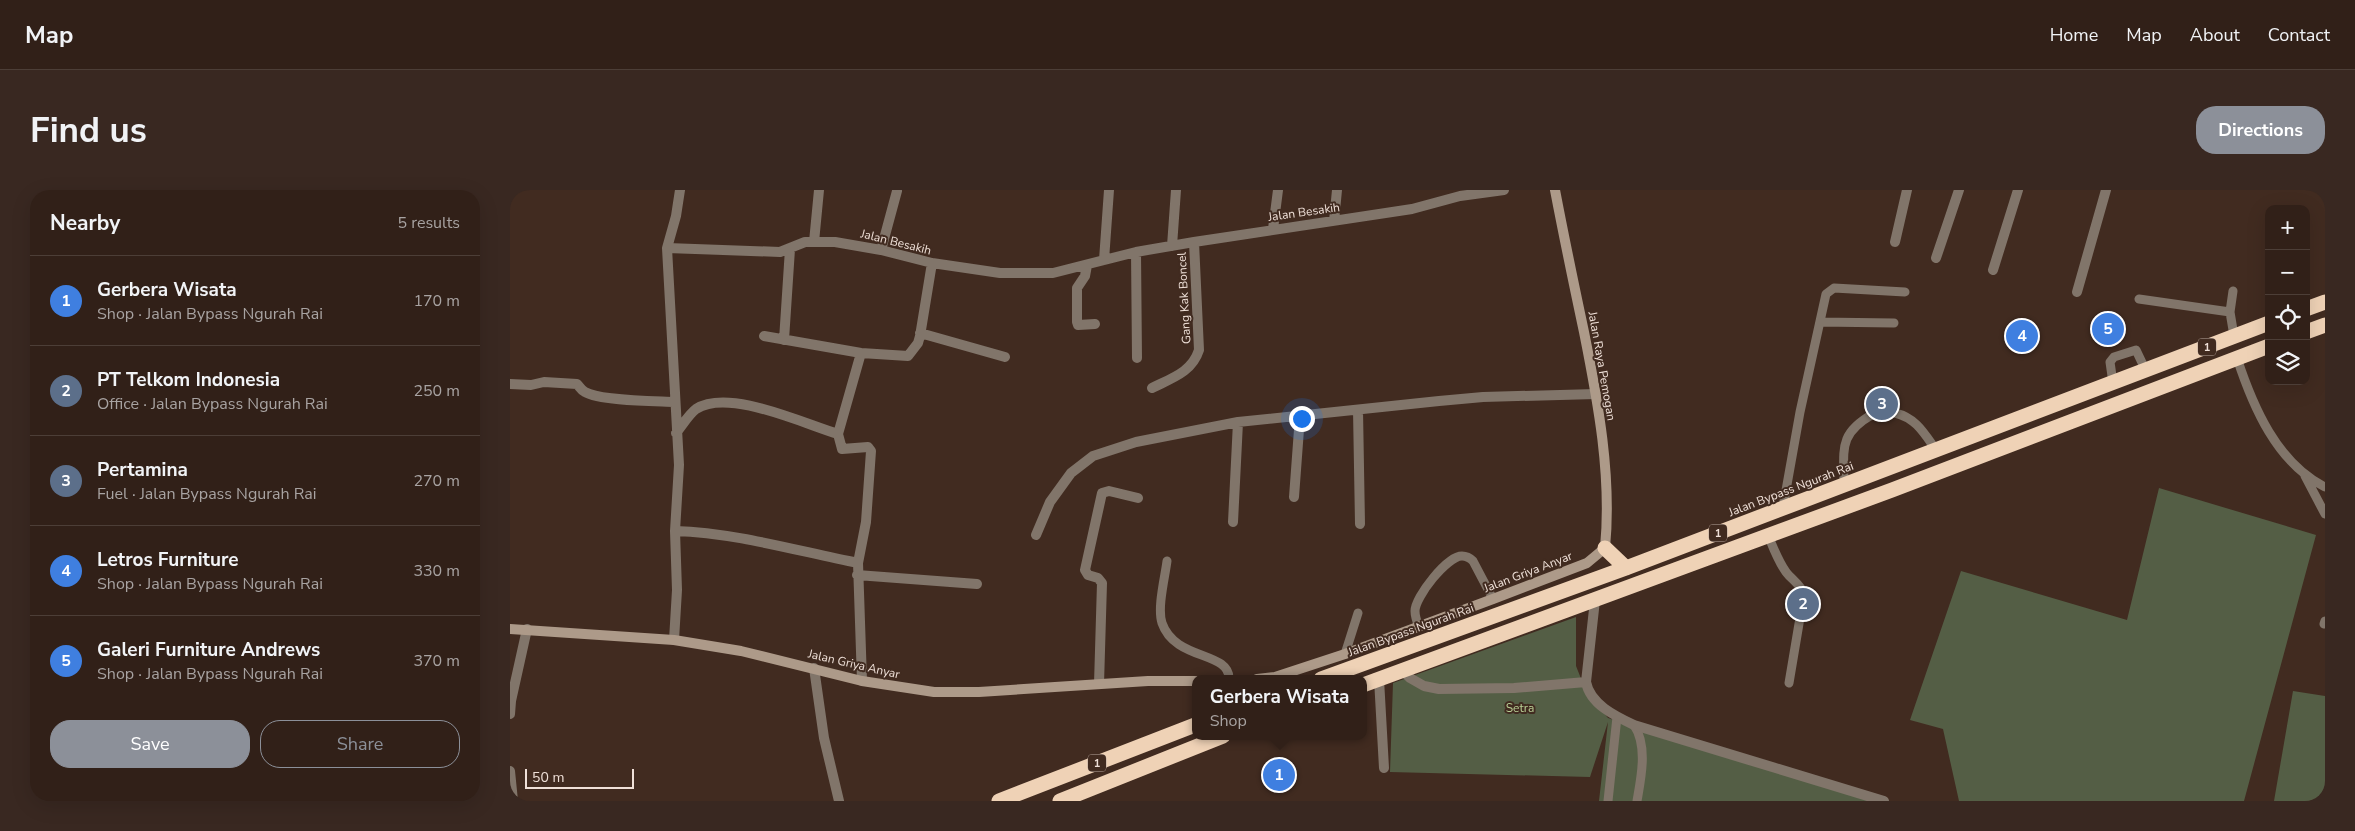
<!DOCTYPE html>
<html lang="en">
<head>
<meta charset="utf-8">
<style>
	body { margin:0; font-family:"Nunito Sans",sans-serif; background:#392821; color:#f1f3f6 }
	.controls { position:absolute; right:15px; top:15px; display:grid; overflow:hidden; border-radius:10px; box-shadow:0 5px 20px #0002 }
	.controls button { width:45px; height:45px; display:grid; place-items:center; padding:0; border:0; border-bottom:1px solid #4c3e37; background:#312018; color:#f1f3f6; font:25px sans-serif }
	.scale { position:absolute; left:15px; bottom:12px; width:109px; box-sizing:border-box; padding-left:5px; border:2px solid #efe0d8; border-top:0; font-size:14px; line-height:18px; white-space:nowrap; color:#efe0d8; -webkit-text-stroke:4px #412b20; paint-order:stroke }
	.you { position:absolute; left:791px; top:228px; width:18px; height:18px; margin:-12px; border:4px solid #fff; border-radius:50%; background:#1a73e8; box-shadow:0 0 0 8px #1a73e833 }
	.badge { display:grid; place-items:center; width:32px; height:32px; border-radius:50%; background:#8c9099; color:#fff; font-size:16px; font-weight:700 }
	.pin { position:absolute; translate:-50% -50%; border:2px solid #fff; box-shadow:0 1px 5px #0006 }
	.popup { position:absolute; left:682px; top:485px; width:175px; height:65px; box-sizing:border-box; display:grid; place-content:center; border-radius:10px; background:#312018; filter:drop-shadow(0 1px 4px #0005); font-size:16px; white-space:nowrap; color:#a8a3a2 }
	.popup b { font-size:19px; color:#f1f3f6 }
	.popup::after { content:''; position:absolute; left:50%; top:100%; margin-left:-10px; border:10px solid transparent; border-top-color:#312018 }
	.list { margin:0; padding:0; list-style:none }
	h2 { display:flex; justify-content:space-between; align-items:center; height:65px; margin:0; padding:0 20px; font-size:21px }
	h2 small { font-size:16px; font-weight:400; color:#a8a3a2 }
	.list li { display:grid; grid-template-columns:32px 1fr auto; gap:15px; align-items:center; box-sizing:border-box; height:90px; padding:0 20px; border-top:1px solid #4c3e37 }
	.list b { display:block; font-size:19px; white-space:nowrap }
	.list p { margin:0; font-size:16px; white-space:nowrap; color:#a8a3a2 }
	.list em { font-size:16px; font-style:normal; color:#a8a3a2 }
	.actions { display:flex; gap:10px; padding:15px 20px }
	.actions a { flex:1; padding:11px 0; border:1px solid #8c9099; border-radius:20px; text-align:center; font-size:18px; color:#8c9099 }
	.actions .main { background:#8c9099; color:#fff }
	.icon { flex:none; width:28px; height:28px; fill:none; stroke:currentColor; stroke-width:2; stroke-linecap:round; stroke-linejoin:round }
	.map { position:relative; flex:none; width:1815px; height:611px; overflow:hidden; border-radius:20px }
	header { display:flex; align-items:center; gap:30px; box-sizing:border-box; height:70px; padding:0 25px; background:#312018; border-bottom:1px solid #4c3e37 }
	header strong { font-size:24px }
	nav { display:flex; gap:28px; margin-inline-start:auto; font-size:18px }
	.intro { display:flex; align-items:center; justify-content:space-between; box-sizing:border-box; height:120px; padding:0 30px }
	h1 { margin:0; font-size:35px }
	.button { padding:12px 22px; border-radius:20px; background:#8c9099; color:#fff; font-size:18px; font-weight:700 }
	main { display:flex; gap:30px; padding:0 30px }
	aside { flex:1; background:#312018; border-radius:20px; box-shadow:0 5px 20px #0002 }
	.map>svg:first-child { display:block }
	.green { fill:#545e45 }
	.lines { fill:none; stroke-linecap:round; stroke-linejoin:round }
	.lane { stroke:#81756a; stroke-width:9 }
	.street { stroke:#81756a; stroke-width:10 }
	.secondary { stroke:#ad9a89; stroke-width:10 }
	.highway { stroke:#efd2b6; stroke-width:15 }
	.labels { text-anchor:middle; stroke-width:4; stroke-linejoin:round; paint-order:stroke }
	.shield { fill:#412b20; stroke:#bbaaa1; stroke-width:1 }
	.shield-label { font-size:11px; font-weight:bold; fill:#efe0d8 }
	.street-label { font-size:12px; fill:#efe0d8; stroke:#412b20 }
	.park-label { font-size:12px; fill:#b8ce95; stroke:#412b20 }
</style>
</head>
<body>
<header>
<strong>Map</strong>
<nav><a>Home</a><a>Map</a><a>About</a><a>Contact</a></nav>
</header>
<div class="intro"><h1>Find us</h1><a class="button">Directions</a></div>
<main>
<aside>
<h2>Nearby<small>5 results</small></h2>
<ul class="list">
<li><span class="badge" style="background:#3f7fe0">1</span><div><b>Gerbera Wisata</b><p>Shop · Jalan Bypass Ngurah Rai</p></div><em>170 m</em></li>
<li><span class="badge" style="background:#5c6f8a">2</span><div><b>PT Telkom Indonesia</b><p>Office · Jalan Bypass Ngurah Rai</p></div><em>250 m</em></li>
<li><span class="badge" style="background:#5c6f8a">3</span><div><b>Pertamina</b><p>Fuel · Jalan Bypass Ngurah Rai</p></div><em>270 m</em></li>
<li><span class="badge" style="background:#3f7fe0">4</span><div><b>Letros Furniture</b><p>Shop · Jalan Bypass Ngurah Rai</p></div><em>330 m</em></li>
<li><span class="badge" style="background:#3f7fe0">5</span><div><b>Galeri Furniture Andrews</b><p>Shop · Jalan Bypass Ngurah Rai</p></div><em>370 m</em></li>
</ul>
<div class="actions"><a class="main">Save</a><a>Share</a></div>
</aside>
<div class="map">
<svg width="1815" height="611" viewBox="0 0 1815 611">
	<rect width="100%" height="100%" fill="#412b20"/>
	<path class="green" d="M1649,298L1806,345L1734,611H1449L1433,539L1400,530L1451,381L1617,430Z
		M1066,427V476L1076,501L1098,528L1364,611H1089L1098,532L1080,587L880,582L883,493Z
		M1783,501L1815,506V611H1764Z"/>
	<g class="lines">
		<path class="lane" d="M1723,101L1720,122L1724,146
			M1629,109L1720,122
			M1310,132L1384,133
			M1727,168C1743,217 1767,273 1815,297
			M1603,193L1600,172L1604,167L1626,160L1636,181
			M1385,223C1406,228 1414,243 1426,260
			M1795,286L1815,324
			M1334,295C1334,259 1328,244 1363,224
			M1273,317L1290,222L1316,104L1324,98L1395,102
			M1258,345C1263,357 1268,371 1276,382C1282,390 1290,394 1294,404L1279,493
			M657,371C655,387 647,418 652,433C665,471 720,461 719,489
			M1814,434L1815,431
			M909,437C907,432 905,426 905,421C905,407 937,366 952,366C956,366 960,368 963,371L983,409
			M835,464L848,423
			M1124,535C1138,556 1131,588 1127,611
			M1098,611L1107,527"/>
		<path class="street" d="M824,31L827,0
			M763,39L768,0
			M304,52L309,0
			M1385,52L1397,0
			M662,56L666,0
			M157,58L166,26L170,0
			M371,60L387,1
			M626,62L627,168
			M1426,68L1449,0
			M594,70L599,0
			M577,75L575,86L567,98V132L568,135L585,134
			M1483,80L1508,0
			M1567,102L1596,0
			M410,143L495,167
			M254,146L351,163L398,166L408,153L410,146L422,73
			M274,150L280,59
			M0,194L21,195L34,192L67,194C70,197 71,200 75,202C90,211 146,211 165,212
			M642,198C662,188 682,182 689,160L684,52
			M848,220L850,334
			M166,243C172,236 179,224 186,219C219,198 294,234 328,244
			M784,307L790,226
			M723,332L728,232
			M165,341C227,343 287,361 348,373L352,491
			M526,345L540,312L561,283L583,266L626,252L728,232L929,211L973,207L1086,204
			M348,373L356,332L361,261L358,257L332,259L328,244L351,163
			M347,385L467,394
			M1085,410L1076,492C1080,514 1105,526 1124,535L1374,611
			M164,450L167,400L165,341L169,275L157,58L270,62L295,52H325L371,60L422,73L490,83H543L626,62L684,52L902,19L950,6L994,0
			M304,478L314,548L329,611
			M892,480L900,488L914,496L929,499L1004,498L1076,492
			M869,489L874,578
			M589,494L592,393L588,388L578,385L575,380L592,303L599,301L628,308
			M0,524L1,511L17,439
			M0,581L3,611"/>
		<path class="secondary" d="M0,439L164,450L231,461L352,491L424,502H469L638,491H685
			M747,489L765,487L835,464L983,409L1077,373L1095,358C1102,286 1088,212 1074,142C1064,95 1054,47 1045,0"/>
		<path class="highway" d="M1796,119L1815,112
			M1796,142L1815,135
			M1095,358L1116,378
			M811,489L1116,378L1759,133
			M853,495L1382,300L1759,156
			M489,611L685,535
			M550,611L713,546"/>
	</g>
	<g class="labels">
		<g class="shield">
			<rect x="1688" y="148.5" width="18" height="17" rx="4"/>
			<rect x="1199" y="334.5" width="18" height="17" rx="4"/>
			<rect x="578" y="564.5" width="18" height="17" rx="4"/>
		</g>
		<g class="shield-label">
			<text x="1697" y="161">1</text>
			<text x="1208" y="347">1</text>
			<text x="587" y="577">1</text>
		</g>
		<g class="street-label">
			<text transform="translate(794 22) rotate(-8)" y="4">Jalan Besakih</text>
			<text transform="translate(386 52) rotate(14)" y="4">Jalan Besakih</text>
			<text transform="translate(674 108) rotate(-93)" y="4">Gang Kak Boncel</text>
			<text transform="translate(1092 176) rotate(80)" y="4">Jalan Raya Pemogan</text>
			<text transform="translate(1281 299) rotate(-21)" y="4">Jalan Bypass Ngurah Rai</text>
			<text transform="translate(1018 382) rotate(-21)" y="4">Jalan Griya Anyar</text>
			<text transform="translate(901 440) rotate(-20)" y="4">Jalan Bypass Ngurah Rai</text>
			<text transform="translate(344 474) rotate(13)" y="4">Jalan Griya Anyar</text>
		</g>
		<g class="park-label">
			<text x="1010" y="522">Setra</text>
		</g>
	</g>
</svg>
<div class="controls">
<button>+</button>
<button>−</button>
<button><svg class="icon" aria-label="locate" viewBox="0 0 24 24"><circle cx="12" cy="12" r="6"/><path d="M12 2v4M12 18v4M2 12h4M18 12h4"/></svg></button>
<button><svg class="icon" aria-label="layers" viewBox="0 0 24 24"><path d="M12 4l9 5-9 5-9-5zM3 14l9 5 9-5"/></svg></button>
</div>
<div class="scale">50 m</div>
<div class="you"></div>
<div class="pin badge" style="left:769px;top:585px;background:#3f7fe0">1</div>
<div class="popup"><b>Gerbera Wisata</b>Shop</div>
<div class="pin badge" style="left:1293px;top:414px;background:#5c6f8a">2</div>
<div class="pin badge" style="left:1372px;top:214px;background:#5c6f8a">3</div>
<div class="pin badge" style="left:1512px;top:146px;background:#3f7fe0">4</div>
<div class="pin badge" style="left:1598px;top:139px;background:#3f7fe0">5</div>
</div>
</main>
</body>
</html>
